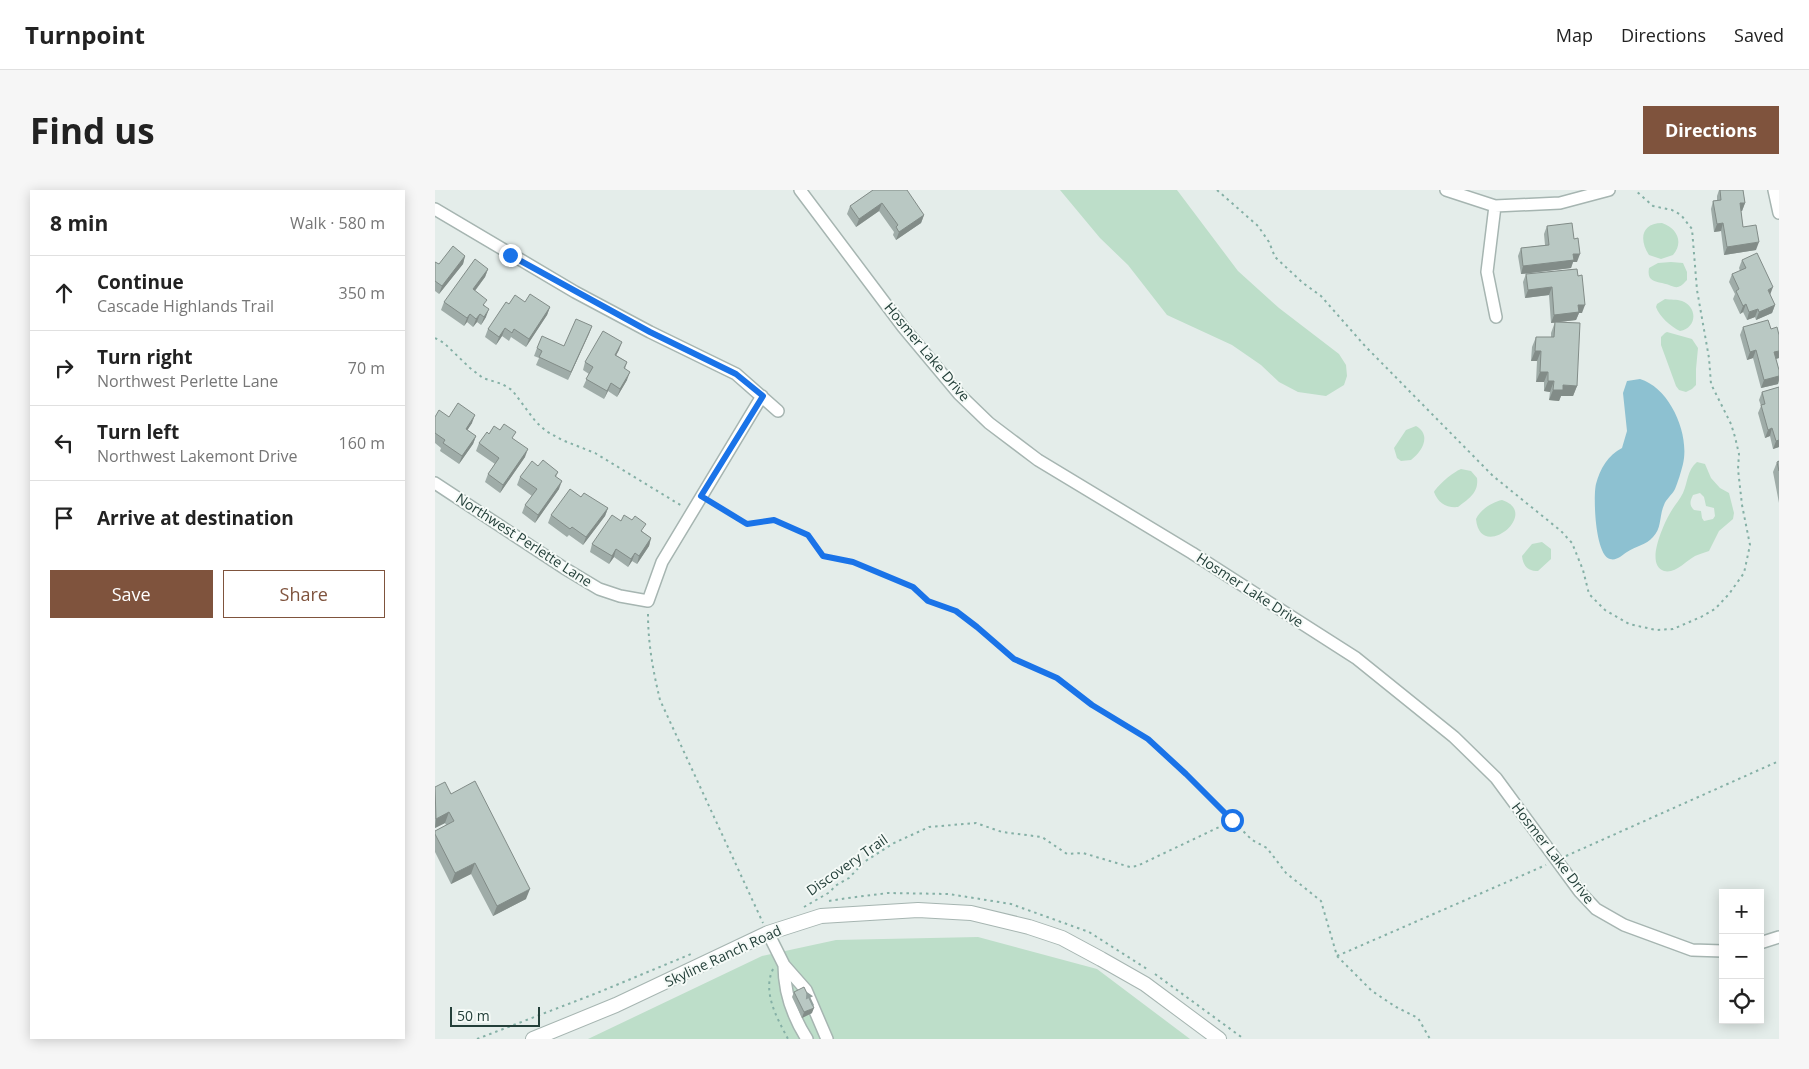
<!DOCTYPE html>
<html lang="en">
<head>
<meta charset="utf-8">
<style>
	body { margin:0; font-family:"Open Sans",sans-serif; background:#f6f6f6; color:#222 }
	.controls { position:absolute; right:15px; bottom:15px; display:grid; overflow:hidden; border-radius:0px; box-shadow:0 2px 12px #0003 }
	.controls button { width:45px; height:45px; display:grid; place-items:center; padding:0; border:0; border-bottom:1px solid #e0e0e0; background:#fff; color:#222; font:25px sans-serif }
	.scale { position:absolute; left:15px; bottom:12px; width:90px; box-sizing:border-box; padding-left:5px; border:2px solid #233f39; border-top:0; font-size:14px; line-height:18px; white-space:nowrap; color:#233f39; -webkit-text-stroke:4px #f5faf7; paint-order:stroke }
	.stop { position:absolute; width:15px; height:15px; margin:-11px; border:4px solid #1a73e8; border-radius:50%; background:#fff }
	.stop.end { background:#1a73e8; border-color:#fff; box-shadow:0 1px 5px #0008 }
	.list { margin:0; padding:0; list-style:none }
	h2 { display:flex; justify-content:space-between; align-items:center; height:65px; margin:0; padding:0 20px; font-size:21px }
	h2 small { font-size:16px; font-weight:400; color:#767676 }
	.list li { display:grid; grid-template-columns:32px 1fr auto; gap:15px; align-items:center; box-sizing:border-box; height:75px; padding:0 20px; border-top:1px solid #e0e0e0 }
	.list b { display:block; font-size:19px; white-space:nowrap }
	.list p { margin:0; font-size:16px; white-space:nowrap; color:#767676 }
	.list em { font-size:16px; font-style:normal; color:#767676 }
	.actions { display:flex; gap:10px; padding:15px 20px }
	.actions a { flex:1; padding:11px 0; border:1px solid #7f533d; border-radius:0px; text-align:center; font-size:18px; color:#7f533d }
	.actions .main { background:#7f533d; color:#fff }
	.icon { flex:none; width:28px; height:28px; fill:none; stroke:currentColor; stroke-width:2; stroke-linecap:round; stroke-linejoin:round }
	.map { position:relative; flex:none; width:1344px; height:849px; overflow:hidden; border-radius:0px }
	header { display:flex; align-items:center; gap:30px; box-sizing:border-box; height:70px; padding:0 25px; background:#fff; border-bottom:1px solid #e0e0e0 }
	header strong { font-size:24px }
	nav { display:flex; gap:28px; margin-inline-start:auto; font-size:18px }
	.intro { display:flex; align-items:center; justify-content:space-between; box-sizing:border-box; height:120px; padding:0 30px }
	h1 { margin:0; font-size:35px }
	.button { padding:12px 22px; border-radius:0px; background:#7f533d; color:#fff; font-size:18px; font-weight:700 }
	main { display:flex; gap:30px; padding:0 30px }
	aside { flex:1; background:#fff; border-radius:0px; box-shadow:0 2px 12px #0003 }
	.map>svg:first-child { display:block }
	.green { fill:#bddec9; fill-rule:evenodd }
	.water { fill:#8dc1d1 }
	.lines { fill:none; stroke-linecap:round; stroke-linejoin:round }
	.minor-casing { stroke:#a6b5b1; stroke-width:14 }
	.tertiary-casing { stroke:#a6b5b1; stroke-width:16 }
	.path { stroke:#85b0a6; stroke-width:2; stroke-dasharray:2.5 4; stroke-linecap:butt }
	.minor { stroke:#fff; stroke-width:11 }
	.tertiary { stroke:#fff; stroke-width:14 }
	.wall { fill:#9faca8 }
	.shaded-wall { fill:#828c88 }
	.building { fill:#b9c8c3; stroke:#828c88 }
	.oneway { fill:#919f9c }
	.route { stroke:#1a73e8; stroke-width:6 }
	.labels { text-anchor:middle; stroke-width:4; stroke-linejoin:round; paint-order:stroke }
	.street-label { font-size:14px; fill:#233f39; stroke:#f5faf7 }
</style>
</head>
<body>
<header>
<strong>Turnpoint</strong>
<nav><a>Map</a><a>Directions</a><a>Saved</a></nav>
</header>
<div class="intro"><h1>Find us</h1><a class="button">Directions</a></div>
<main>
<aside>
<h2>8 min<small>Walk · 580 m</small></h2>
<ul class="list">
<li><svg class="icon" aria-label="ahead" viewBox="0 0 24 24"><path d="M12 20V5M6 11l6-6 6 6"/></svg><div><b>Continue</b><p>Cascade Highlands Trail</p></div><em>350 m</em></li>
<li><svg class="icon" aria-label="right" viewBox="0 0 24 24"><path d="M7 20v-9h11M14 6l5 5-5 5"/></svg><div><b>Turn right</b><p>Northwest Perlette Lane</p></div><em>70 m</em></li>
<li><svg class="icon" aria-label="left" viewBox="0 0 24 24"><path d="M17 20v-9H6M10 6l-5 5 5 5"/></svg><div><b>Turn left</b><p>Northwest Lakemont Drive</p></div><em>160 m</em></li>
<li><svg class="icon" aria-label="arrive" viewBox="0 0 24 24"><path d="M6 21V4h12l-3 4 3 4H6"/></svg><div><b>Arrive at destination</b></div></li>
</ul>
<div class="actions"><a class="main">Save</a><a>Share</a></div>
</aside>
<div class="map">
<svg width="1344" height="849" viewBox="0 0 1344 849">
	<rect width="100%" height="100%" fill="#e4edea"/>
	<path class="green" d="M625,0H742L803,81L844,118L904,164L911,175L912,186L909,195L891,206L863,202L844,192L826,175L797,155L732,125L693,75L665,48Z
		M1227,33C1242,38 1249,52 1238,65L1226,69L1214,65C1204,50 1206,33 1227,33Z
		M1236,72L1248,73L1252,82V90C1241,102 1241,96 1227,93C1218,91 1212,90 1214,78L1223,73Z
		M1230,109C1235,110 1242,109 1247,111C1263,117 1262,138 1245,141C1236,137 1224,126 1221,117L1222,114Z
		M1232,142L1257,149L1263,158L1261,179V195L1257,199L1251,202L1244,200L1241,196L1226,155V147L1230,143Z
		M981,236C997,245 987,262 976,270L966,271L962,268L959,258L971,240Z
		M1262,272L1270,274L1276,288L1285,298L1294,303L1299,323L1298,329L1284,341L1274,361C1269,363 1264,364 1260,366C1251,371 1240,384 1229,381C1210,375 1228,336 1234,325C1238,317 1244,311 1248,303C1253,292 1252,280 1262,272ZM1265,303L1269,307L1271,316L1279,318L1280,326L1278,329L1269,331L1267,328L1266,321L1259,320C1254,315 1255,311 1258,305Z
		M1026,279L1036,281L1042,288C1044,303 1033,309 1023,317C1011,318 1003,313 999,302C1003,295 1018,282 1026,279Z
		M1067,310C1107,323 1045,373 1041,329C1045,320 1057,312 1067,310Z
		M1107,352L1116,359V369L1103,381C1093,381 1088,376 1087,366L1097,354Z
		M543,747L662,779L755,849H153L327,766L401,750Z"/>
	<path class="water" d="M1205,189C1235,198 1255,244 1248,274C1246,282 1243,292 1240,299C1237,305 1231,309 1229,315C1224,326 1227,338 1218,347C1211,355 1201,356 1192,362C1187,365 1182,371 1175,369C1160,365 1158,307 1161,294C1165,279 1173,265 1187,258L1192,241L1188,203L1192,191Z"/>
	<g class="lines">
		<defs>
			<path id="minor" d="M365,0L468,137L524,204L554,233L603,270L757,363L921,468L1019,547L1061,588L1145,702L1161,719L1189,735L1257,760L1288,761
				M1011,0L1060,16L1125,13L1174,0
				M1339,0L1344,23
				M1060,16L1052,82L1061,127
				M0,19L140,102L215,142L301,184L343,221
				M0,293L129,378L164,399L185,406L213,411L227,372L327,206
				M333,743L349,775L371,800L392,849
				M1325,753L1344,747
				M349,775C349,802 358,827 372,849"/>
			<path id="tertiary" d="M98,849L181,815L333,743L386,726L483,720L536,723L594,737L627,748L666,769L710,794L784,849"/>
		</defs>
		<use href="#minor" class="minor-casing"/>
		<use href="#tertiary" class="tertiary-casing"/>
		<path class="path" d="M782,0L823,36L834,52L840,67L868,93L886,106L930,156L1058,286L1126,341L1137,353L1148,380L1154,404L1170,420L1194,434L1221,440L1238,439L1266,427L1280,419L1294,404L1309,383L1315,355L1307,315L1303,279L1304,264L1300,247L1296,234L1276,194L1274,168L1262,100L1257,39L1246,25L1237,20L1218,16L1200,0
			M0,148L9,153L35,178L48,188L67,194L77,200L101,232L111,241L127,250L160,263L247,316
			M276,312L312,334L339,330L373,345L388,366L418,372L478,397L493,411L521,421L542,437L579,469L623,488L657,515L713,549L751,584L817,650L832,658L851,683L886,711L902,766L937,801L961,817L983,828L995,849
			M213,424C213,453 218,481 225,510L328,733
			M1131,666L1344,571
			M394,711L413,708L453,703L514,704L576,714L654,742L712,779
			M369,717L395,702L400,696L414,688L429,672L459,653L494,637L541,633L567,642L607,647L632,664L648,663L695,677L702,676L797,631
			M902,766L1111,675
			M338,779C327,802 342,828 353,849
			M720,784L809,849
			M42,849L162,803L256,764"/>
		<use href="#minor" class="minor"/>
		<use href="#tertiary" class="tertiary"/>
	</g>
	<path class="wall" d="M438,0L489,25L486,33L461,50L458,45L459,42L444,21L421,37L412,24L415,16Z
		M1284,0H1308L1310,13L1307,21H1306L1308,37L1321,60L1289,65L1286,41L1279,42L1276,19L1278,11L1282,10V6Z
		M1112,36L1142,72H1138L1136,78L1086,84L1083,66L1086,58L1110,55L1109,44Z
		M30,66L28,74L4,104L0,101V72L4,74Z
		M1307,70L1335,105L1340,115L1337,123L1321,130L1320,127L1312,130L1308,122L1305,124L1298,109L1300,104L1294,92L1297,84L1305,81L1304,78Z
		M53,79L50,87L40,101L50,116L51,127L46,135L42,132L38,137L32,132L29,136L6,120L9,112Z
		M1142,79L1147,123H1144L1141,130L1116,133L1114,105L1090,108L1088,92L1091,84Z
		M90,112L115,117L112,125L91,157L76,147L74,151L67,146L61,155L50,147L53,139L74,114Z
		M1120,132L1142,196L1138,206H1126L1124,211L1114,210L1115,202L1109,201V192H1101L1102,171H1096L1097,157L1101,147H1116V143Z
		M157,136L133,190L101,175L104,168L99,166L102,158L129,156Z
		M1308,137L1336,139L1344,145V168L1341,169L1344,180V190L1343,194L1326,198L1318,168L1312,170L1305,145Z
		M184,160L181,165L192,172L190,179L192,190L182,207L173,201L169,209L148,197L154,184L148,180L150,172Z
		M1344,197V257L1338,259L1335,246L1330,248L1323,223L1326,216L1324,210L1327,202Z
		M0,227H14L37,233L32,240L41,246L38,254L24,274L5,261L6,258L0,253Z
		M54,244L79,249L90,267L65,303L50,292L53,284L60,274L41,261L44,253Z
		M1344,271V313L1338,282L1342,272Z
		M103,276L123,282L121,287L124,299L100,333L87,323L90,315L97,306L82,295L85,287Z
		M146,307L173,318L170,326L148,355L134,345L132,347L113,333L116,325Z
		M197,330L208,342L216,348L214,356L202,374L197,371L193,377L179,367L174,374L155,362L157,354L186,331Z
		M0,597L16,604L91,709L58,726L36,684L16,694L0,662V641L11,635L10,633L0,638Z
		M359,802L377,823L367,828L357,807Z"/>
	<path class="shaded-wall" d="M447,13L444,21L421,37L424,29Z
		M1305,13H1310L1307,21H1302Z
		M489,25L486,33L461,50L464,42Z
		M1288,33L1286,41L1279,42L1282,34Z
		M1324,52L1321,60L1289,65L1292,57Z
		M1138,64H1145L1142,72H1138L1136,78L1086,84L1088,76Z
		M30,66L28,74L4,104L7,96Z
		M53,79L50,87L35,107L38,99Z
		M1117,97L1114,105L1090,108L1093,100Z
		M1338,97L1335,105L1333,100Z
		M1311,114L1308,122L1305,124L1308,116Z
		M1143,115H1150L1147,123H1144L1141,130L1116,133L1119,125Z
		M1340,115L1337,123L1321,130L1324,122Z
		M115,117L112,125L91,157L94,149Z
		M54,119L51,127L46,135L49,127Z
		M1323,119L1320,127L1312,130L1314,122Z
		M35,124L32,132L29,136L32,128Z
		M45,124L42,132L38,137L41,129Z
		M157,136L154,144L133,190L136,182Z
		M70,138L67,146L61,155L64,147Z
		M187,152L184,160L177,173L180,165Z
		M1321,160L1318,168L1312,170L1315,162Z
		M1100,161H1106L1102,171H1096Z
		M1344,161V168L1336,170L1339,162Z
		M195,182L192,190L182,207L185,199Z
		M1105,182H1113L1109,192H1101Z
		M1344,186V190L1343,194L1326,198L1329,190Z
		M1113,191H1119L1115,202L1109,201Z
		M176,193L173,201L169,209L172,201Z
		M1128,195L1142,196L1138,206H1126L1124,211L1114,210L1118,200Z
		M40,225L37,233L28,247L31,239Z
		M1337,238L1335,246L1330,248L1333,240Z
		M41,246L38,254L24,274L27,266Z
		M1344,250V257L1338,259L1341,251Z
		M93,259L90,267L65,303L68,295Z
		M127,291L124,299L100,333L103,325Z
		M173,318L170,326L148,355L151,347Z
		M216,348L214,356L202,374L204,366Z
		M181,359L179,367L174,374L177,366Z
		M200,363L197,371L193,377L196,369Z
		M14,622L10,633L0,638L1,629Z
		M40,673L36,684L16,694L20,683Z
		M95,699L91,709L58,726L62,716Z
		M379,818L377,823L367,828L369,822Z"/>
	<path class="building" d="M438,0H472L489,25L464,42L461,37L463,35L447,13L424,29L415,16Z
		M1285,0H1308L1310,13H1305L1308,37L1321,35L1324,52L1292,57L1288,33L1282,34L1278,11L1286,10Z
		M1137,33L1139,49L1143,48L1145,64H1138L1139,70L1088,76L1086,58L1114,55L1112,36Z
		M18,56L30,66L7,96L0,91V72L4,74Z
		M1322,63L1338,97L1333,100L1340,115L1324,122L1323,119L1314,122L1311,114L1308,116L1301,101L1304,99L1297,84L1311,78L1307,70Z
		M40,69L53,79L38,99L52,110L48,115L54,119L49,127L45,124L41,129L35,124L32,128L9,112Z
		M1142,79L1143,86L1147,85L1150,115H1143L1144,122L1119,125L1117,97L1093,100L1091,84Z
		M95,104L115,117L94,149L79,139L77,143L70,138L64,147L53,139L71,112L74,114L80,105L90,112Z
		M141,129L157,136L136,182L104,167L107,161L102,158L107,146L129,156Z
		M1333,130L1336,139L1342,137L1344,145V161L1339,162L1344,180V186L1329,190L1321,160L1315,162L1308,137Z
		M1120,132L1145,133L1142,196L1128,195V200H1118L1119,191H1113V182H1105L1106,161H1100L1101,147H1119Z
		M168,141L187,152L180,165L192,172L189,178L195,182L185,199L176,193L172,201L151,189L158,177L150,172Z
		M1344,197V250L1341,251L1337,238L1333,240L1326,215L1330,214L1327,202Z
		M23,213L40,225L31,239L41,246L27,266L8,253L10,250L0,243V227L4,220L14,227Z
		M69,234L81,242L77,248L93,259L68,295L53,284L64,268L44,253L52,242L54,244L59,236L65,240Z
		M108,270L123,282L120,286L127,291L103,325L90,315L102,299L85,287L97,271L103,276Z
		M1344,271V281L1342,272Z
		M135,299L146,307L149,303L173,318L151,347L137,337L135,339L116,325Z
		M177,325L186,331L189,325L197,330L200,326L211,334L206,341L216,348L204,366L200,363L196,369L181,359L177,366L157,354Z
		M40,591L95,699L62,716L40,673L20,683L0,644V641L19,631L14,622L1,629L0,597L10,592L16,604Z
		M369,797L379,818L369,822L359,802Z"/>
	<defs><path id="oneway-solid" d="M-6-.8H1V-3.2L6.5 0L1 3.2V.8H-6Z" transform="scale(1.25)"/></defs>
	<use class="oneway" href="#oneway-solid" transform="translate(375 809) rotate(-115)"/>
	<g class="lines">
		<path class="route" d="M75,65L215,142L301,184L328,206L266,306L312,334L339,330L373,345L388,366L418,372L478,397L493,411L521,421L542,437L579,469L622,488L657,515L713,549L751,584L797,630"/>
	</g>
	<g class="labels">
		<g class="street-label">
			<text transform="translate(492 162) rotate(50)" y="5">Hosmer Lake Drive</text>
			<text transform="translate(89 350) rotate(33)" y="5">Northwest Perlette Lane</text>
			<text transform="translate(815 400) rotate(33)" y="5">Hosmer Lake Drive</text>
			<text transform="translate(1118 663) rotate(52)" y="5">Hosmer Lake Drive</text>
			<text transform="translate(412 675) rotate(-35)" y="5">Discovery Trail</text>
			<text transform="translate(288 766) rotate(-25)" y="5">Skyline Ranch Road</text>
		</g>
	</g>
</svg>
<div class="controls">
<button>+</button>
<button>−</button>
<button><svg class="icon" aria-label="locate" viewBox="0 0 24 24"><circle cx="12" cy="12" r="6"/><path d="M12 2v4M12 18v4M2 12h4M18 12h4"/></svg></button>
</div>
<div class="scale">50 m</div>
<div class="stop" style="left:797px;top:630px"></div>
<div class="stop end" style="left:75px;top:65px"></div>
</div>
</main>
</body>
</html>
